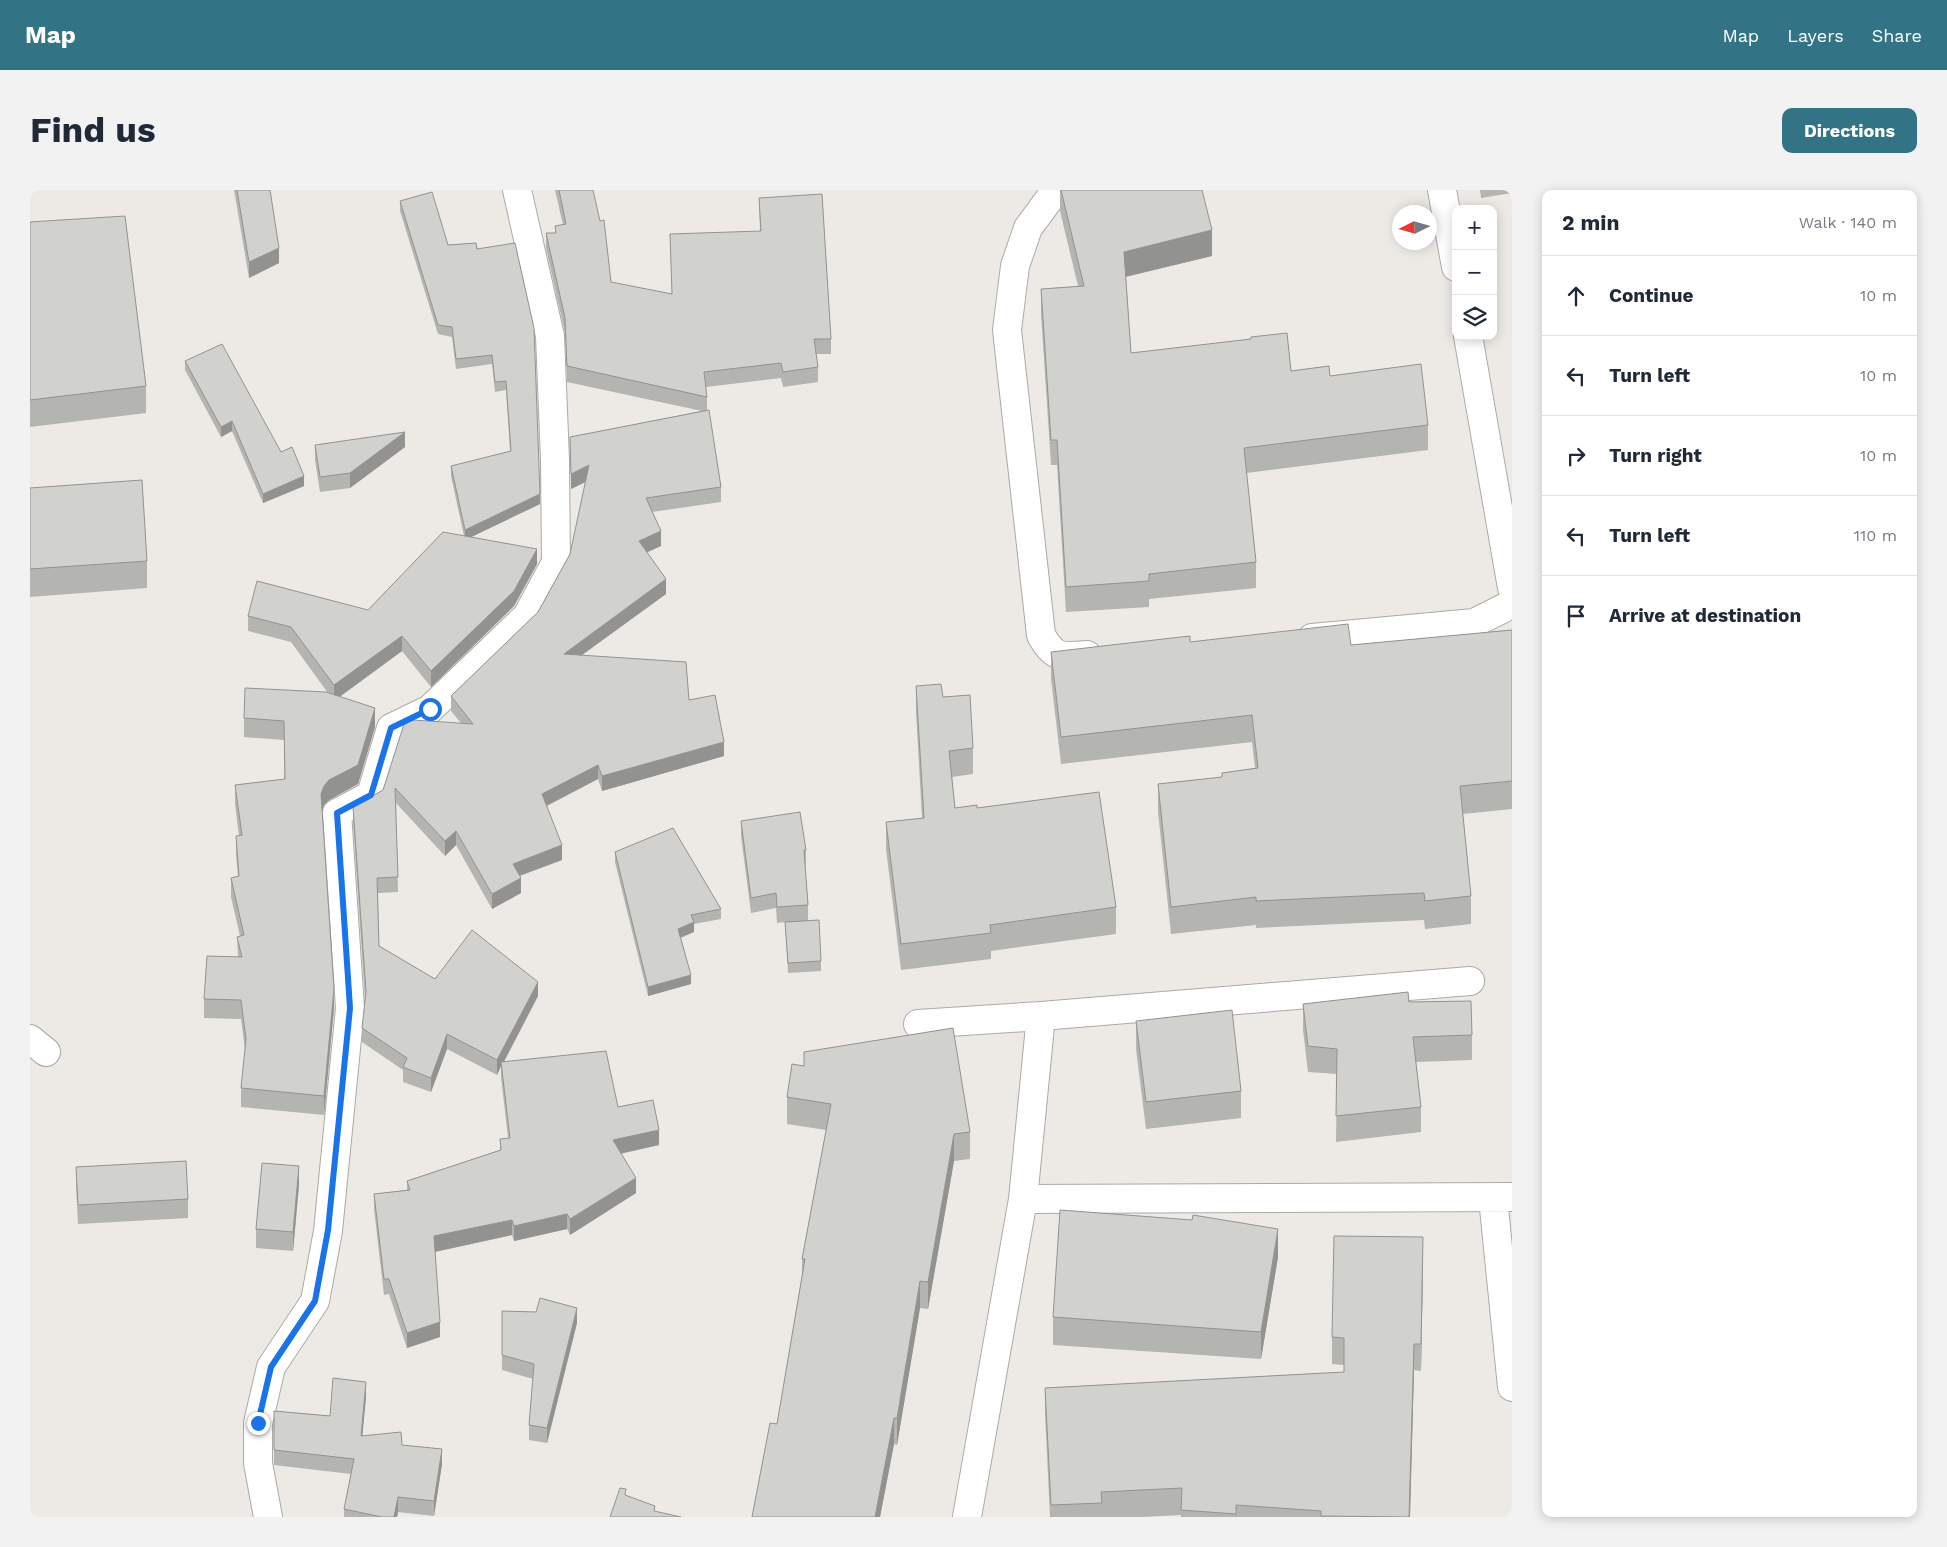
<!DOCTYPE html>
<html lang="en">
<head>
<meta charset="utf-8">
<style>
	body { margin:0; font-family:"Work Sans",sans-serif; background:#f2f2f3; color:#1f2937 }
	.controls { position:absolute; right:15px; top:15px; display:grid; overflow:hidden; border-radius:10px; box-shadow:0 2px 12px #0003 }
	.controls button { width:45px; height:45px; display:grid; place-items:center; padding:0; border:0; border-bottom:1px solid #e0e1e3; background:#fff; color:#1f2937; font:25px sans-serif }
	.compass { position:absolute; left:1362px; top:15px; width:45px; height:45px; border-radius:50%; background:#fff; box-shadow:0 2px 12px #0003; rotate:265deg }
	.stop { position:absolute; width:15px; height:15px; margin:-11px; border:4px solid #1a73e8; border-radius:50%; background:#fff }
	.stop.end { background:#1a73e8; border-color:#fff; box-shadow:0 1px 5px #0008 }
	.list { margin:0; padding:0; list-style:none }
	h2 { display:flex; justify-content:space-between; align-items:center; height:65px; margin:0; padding:0 20px; font-size:21px }
	h2 small { font-size:16px; font-weight:400; color:#747a83 }
	.list li { display:grid; grid-template-columns:32px 1fr auto; gap:15px; align-items:center; box-sizing:border-box; height:80px; padding:0 20px; border-top:1px solid #e0e1e3 }
	.list b { display:block; font-size:19px; white-space:nowrap }
	.list em { font-size:16px; font-style:normal; color:#747a83 }
	.icon { flex:none; width:28px; height:28px; fill:none; stroke:currentColor; stroke-width:2; stroke-linecap:round; stroke-linejoin:round }
	.map { position:relative; flex:none; width:1482px; height:1327px; overflow:hidden; border-radius:10px }
	header { display:flex; align-items:center; gap:30px; box-sizing:border-box; height:70px; padding:0 25px; background:#327486; color:#fff }
	header strong { font-size:24px }
	nav { display:flex; gap:28px; margin-inline-start:auto; font-size:18px }
	.intro { display:flex; align-items:center; justify-content:space-between; box-sizing:border-box; height:120px; padding:0 30px }
	h1 { margin:0; font-size:35px }
	.button { padding:12px 22px; border-radius:10px; background:#327486; color:#fff; font-size:18px; font-weight:700 }
	main { display:flex; gap:30px; padding:0 30px }
	aside { flex:1; background:#fff; border-radius:10px; box-shadow:0 2px 12px #0003 }
	.map>svg:first-child { display:block }
	.lines { fill:none; stroke-linecap:round; stroke-linejoin:round }
	.minor-casing { stroke:#acaaa6; stroke-width:30 }
	.minor { stroke:#fff; stroke-width:28 }
	.wall { fill:#b4b4b0 }
	.shaded-wall { fill:#929290 }
	.building { fill:#d1d1cd; stroke:#929290 }
	.route { stroke:#1a73e8; stroke-width:6 }
</style>
</head>
<body>
<header>
<strong>Map</strong>
<nav><a>Map</a><a>Layers</a><a>Share</a></nav>
</header>
<div class="intro"><h1>Find us</h1><a class="button">Directions</a></div>
<main>
<div class="map">
<svg width="1482" height="1327" viewBox="0 0 1482 1327">
	<rect width="100%" height="100%" fill="#edeae6"/>
	<g class="lines">
		<defs>
			<path id="minor" d="M1026,0L998,38L985,76L977,140L1011,445C1024,469 1032,467 1057,465
				M1412,0L1426,77
				M1438,146L1482,398
				M1282,448L1444,433L1482,414
				M888,834L1011,826L1440,791
				M0,849L16,862
				M1463,1008L1482,1197
				M993,1009L1482,1007
				M238,1327L228,1273V1233L241,1177L285,1111L298,1041L320,818L307,623L341,605L361,538L400,519L497,426L526,372L525,270L520,146L487,0
				M937,1327L993,1009L1011,826"/>
		</defs>
		<use href="#minor" class="minor-casing"/>
		<use href="#minor" class="minor"/>
	</g>
	<path class="wall" d="M204,0H240L249,73L219,88Z
		M525,0H563L581,92L642,104L730,41L729,8L801,149V164H786L788,177V192L753,197L751,188L676,197L677,207V220L691,297V312L622,322L631,356L617,362L636,404L552,465L659,510L694,566L572,601L568,589L517,616L532,670L490,686L491,703L462,719L426,655L415,666L366,613L368,702L348,703L349,756L405,789L508,806L474,872L588,917L629,955L591,964L606,1003L540,1045L537,1039L484,1051L482,1045L405,1062L410,1147L377,1158L359,1104L354,1105L344,1019V1004L377,1000V991L470,960V949L478,948L471,887V876L467,885L417,859L401,902L373,892V880L332,852V838L335,809L323,632V617L353,600L431,533L421,521V506L508,422L540,364L556,292L541,299L540,247L672,221L537,192L535,143L516,58V43H525V36L533,35Z
		M1030,0H1172L1182,66L1096,87L1101,163L1300,186L1398,235V260L1216,283L1226,372V398L1119,409V417L1036,422L1027,275H1021L1011,124V99L1048,96L1030,21Z
		M1450,0H1482V3L1451,8Z
		M370,11L418,55L446,53L510,314L441,347L507,374L484,416L401,497L372,461L309,507L345,537L328,594L299,610L294,615L292,620L304,818L294,925L211,917V898L215,860L211,829L174,828V809L208,767L207,747L210,746L201,707V688L208,687L206,665V646H209L205,614V595L254,589V550L214,547V528L298,503L261,452L218,441V426L338,420L434,346L421,286V276L480,261L476,200L465,202L462,174L426,179L422,147L408,144L370,21Z
		M0,32L116,196V223L0,237Z
		M155,171L251,262L274,296L233,313L202,241L191,247L155,180Z
		M285,255L375,257L320,298L290,302L285,270Z
		M0,298L117,371V398L0,407Z
		M1482,440V619L1433,624L1441,706V734L1395,739L1394,730L1226,738V735L1141,744L1128,622V594L1192,587V583L1225,578L1222,552L1031,574L1021,489V462L1160,452L1321,455Z
		M886,496L913,507L943,558V584L922,587L925,618H947L1086,717V744L961,761V769L871,780L856,659V632L892,628L886,522Z
		M711,631L776,660V675H775L778,715V731L791,771V781L758,783L755,732L747,733L746,718L721,723L711,646Z
		M585,662L691,719V729L664,734V742L651,748L661,794L618,806L585,672Z
		M1379,812L1442,845V870L1386,872L1391,917V942L1306,952L1307,884L1278,882L1273,840V814Z
		M1106,831L1211,901V928L1116,939L1106,859Z
		M762,874L940,942V969L924,971L898,1119L890,1118L867,1255L864,1254L850,1327H722L747,1234L772,1085V1069L796,940L757,934V907Z
		M46,977L158,1009V1028L48,1034L46,996Z
		M269,995L263,1061L226,1058V1039Z
		M1248,1067L1231,1169L1023,1155V1127Z
		M1393,1074L1391,1181L1384,1180L1380,1327H1151V1325L1111,1327H1020L1015,1224V1198L1314,1182V1175L1302,1174V1147Z
		M472,1121L506,1122L547,1133L517,1253L499,1250V1235L503,1189L472,1180Z
		M336,1207L332,1246L372,1255L412,1274L404,1326L368,1322L367,1327H314V1319L321,1284L244,1275V1221L300,1226Z"/>
	<path class="shaded-wall" d="M1182,40V66L1094,87V62Z
		M249,58V73L219,88V72Z
		M202,231V241L191,247V237Z
		M375,242V257L320,298V283Z
		M559,275V290L541,299V284Z
		M274,286V296L233,313V304Z
		M510,304V314L435,350V340Z
		M631,341V356L609,366V351Z
		M507,359V374L484,416L401,497V481Z
		M636,389V404L534,478V464Z
		M372,446V461L304,511V495Z
		M345,518V537L328,594L299,610L294,615L291,624V604L294,596L299,590Z
		M694,552V566L572,601V586Z
		M568,575V589L512,618V604Z
		M426,641V655L415,666V651Z
		M532,655V670L483,688V674Z
		M491,688V703L462,719V704Z
		M664,732V742L648,748V739Z
		M661,785V794L618,806V797Z
		M508,792V806L472,875L471,872V876L467,885V870Z
		M304,799V818L294,925V906Z
		M417,844V859L401,902V888Z
		M629,940V955L583,965V950Z
		M924,944V971L898,1119V1092Z
		M269,976V995L263,1061V1042Z
		M606,988V1003L540,1045V1029Z
		M537,1024V1039L484,1051V1036Z
		M482,1030V1045L404,1062V1046Z
		M1248,1039V1067L1231,1169V1142Z
		M1393,1047V1074L1391,1181V1154Z
		M890,1091V1118L867,1255V1228Z
		M547,1118V1133L517,1253V1238Z
		M410,1132V1147L377,1158V1143Z
		M1384,1154V1180L1380,1327H1379Z
		M336,1192V1207L331,1261V1246Z
		M864,1228V1254L850,1327H845Z
		M412,1259V1274L404,1326V1311Z
		M368,1307V1322L367,1327H364Z"/>
	<path class="building" d="M207,0H240L249,58L219,72Z
		M529,0H563L570,31L574,30L581,92L642,104L640,44L731,41L729,8L792,4L801,149H784L788,177L753,182L751,173L674,182L677,207L537,176L535,128L516,43H526L525,36L536,34Z
		M1031,0H1172L1182,40L1094,62L1101,163L1221,149V147L1257,143L1261,181L1299,176L1300,186L1391,174L1398,235L1214,258L1226,372L1119,384V391L1036,397L1027,250H1021L1011,99L1054,96Z
		M402,2L418,55L446,53L447,59L485,53L504,138L510,304L435,340L421,276L481,261L476,191L465,192L462,165L426,169L422,137L408,135L370,11Z
		M95,26L116,196L0,210V32Z
		M192,154L251,262L262,257L274,286L233,304L202,231L191,237L155,171Z
		M679,220L691,297L616,308L631,341L609,351L636,389L534,464L656,472L659,510L685,505L694,552L572,586L568,575L512,604L532,655L483,674L491,688L462,704L426,641L415,651L365,598L368,687L347,688L349,756L405,789L442,740L508,792L467,870L417,844L401,888L373,877L377,868L332,838L336,802L323,617L353,600L374,534L383,530L443,534L421,506L508,422L540,364L559,275L541,284L540,247Z
		M375,242L320,283L290,287L285,255Z
		M112,290L117,371L0,379V298Z
		M413,342L507,359L484,401L401,481L372,446L304,495L261,437L218,426L227,391L338,420Z
		M1318,434L1321,455L1482,440V591L1430,596L1441,706L1395,711L1394,703L1226,711V707L1141,717L1128,594L1192,587V583L1228,578L1222,525L1031,547L1021,462L1142,448L1160,446V452Z
		M911,494L913,507L940,505L943,558L919,561L925,618L947,615V618L1069,602L1086,717L960,735L961,743L871,754L856,632L894,628L886,496Z
		M215,498L296,502L345,518L328,575L299,590L294,596L291,604L304,799L294,906L211,898L216,849L211,810L174,809L177,766L212,767L207,747L214,745L201,688L209,686L206,646L212,645L205,595L255,589L254,531L214,528Z
		M770,622L776,660H774L778,715L747,717L746,703L721,708L711,631Z
		M643,638L691,719L661,725L664,732L648,739L661,785L618,797L585,662Z
		M789,730L791,771L758,773L755,732Z
		M1378,802L1379,812L1441,811L1442,845L1383,847L1391,917L1306,926L1307,859L1278,856L1273,814Z
		M1202,820L1211,901L1116,912L1106,831Z
		M923,838L940,942L924,944L898,1092L890,1091L867,1228H864L845,1327H722L740,1233L747,1234L775,1069H772L801,914L757,907L762,874L774,876V862Z
		M576,861L588,917L623,910L629,940L583,950L606,988L540,1029L537,1024L484,1036L482,1030L404,1046L410,1132L377,1143L359,1089H354L344,1004L380,1000L377,991L471,960L470,949L480,948L471,872Z
		M156,971L158,1009L48,1015L46,977Z
		M232,973L269,976L263,1042L226,1039Z
		M1030,1020L1162,1030L1163,1025L1248,1039L1231,1142L1023,1127Z
		M1304,1046L1393,1047L1391,1154H1384L1379,1327L1291,1326V1321L1206,1315V1324L1151,1320L1152,1298L1071,1302L1072,1313L1021,1315L1015,1198L1314,1182V1148L1302,1147Z
		M510,1108L547,1118L517,1238L499,1235L504,1174L472,1165V1121L506,1122Z
		M303,1188L336,1192L331,1246L371,1242L372,1255L412,1259L404,1311L368,1307L364,1327H352L314,1319L324,1269L244,1260V1221L300,1226Z
		M590,1298L596,1299L595,1305L625,1316L624,1321L651,1327H580Z"/>
	<g class="lines">
		<path class="route" d="M228,1233L241,1177L285,1111L298,1040L320,818L307,623L341,605L361,538L400,519"/>
	</g>
</svg>
<div class="controls">
<button>+</button>
<button>−</button>
<button><svg class="icon" aria-label="layers" viewBox="0 0 24 24"><path d="M12 4l9 5-9 5-9-5zM3 14l9 5 9-5"/></svg></button>
</div>
<svg class="compass" viewBox="-18 -18 36 36"><path d="M0-13l5 13h-10z" fill="#e53935"/><path d="M0 13l5-13h-10z" fill="#747a83"/></svg>
<div class="stop" style="left:400px;top:519px"></div>
<div class="stop end" style="left:228px;top:1233px"></div>
</div>
<aside>
<h2>2 min<small>Walk · 140 m</small></h2>
<ul class="list">
<li><svg class="icon" aria-label="ahead" viewBox="0 0 24 24"><path d="M12 20V5M6 11l6-6 6 6"/></svg><div><b>Continue</b></div><em>10 m</em></li>
<li><svg class="icon" aria-label="left" viewBox="0 0 24 24"><path d="M17 20v-9H6M10 6l-5 5 5 5"/></svg><div><b>Turn left</b></div><em>10 m</em></li>
<li><svg class="icon" aria-label="right" viewBox="0 0 24 24"><path d="M7 20v-9h11M14 6l5 5-5 5"/></svg><div><b>Turn right</b></div><em>10 m</em></li>
<li><svg class="icon" aria-label="left" viewBox="0 0 24 24"><path d="M17 20v-9H6M10 6l-5 5 5 5"/></svg><div><b>Turn left</b></div><em>110 m</em></li>
<li><svg class="icon" aria-label="arrive" viewBox="0 0 24 24"><path d="M6 21V4h12l-3 4 3 4H6"/></svg><div><b>Arrive at destination</b></div></li>
</ul>
</aside>
</main>
</body>
</html>
